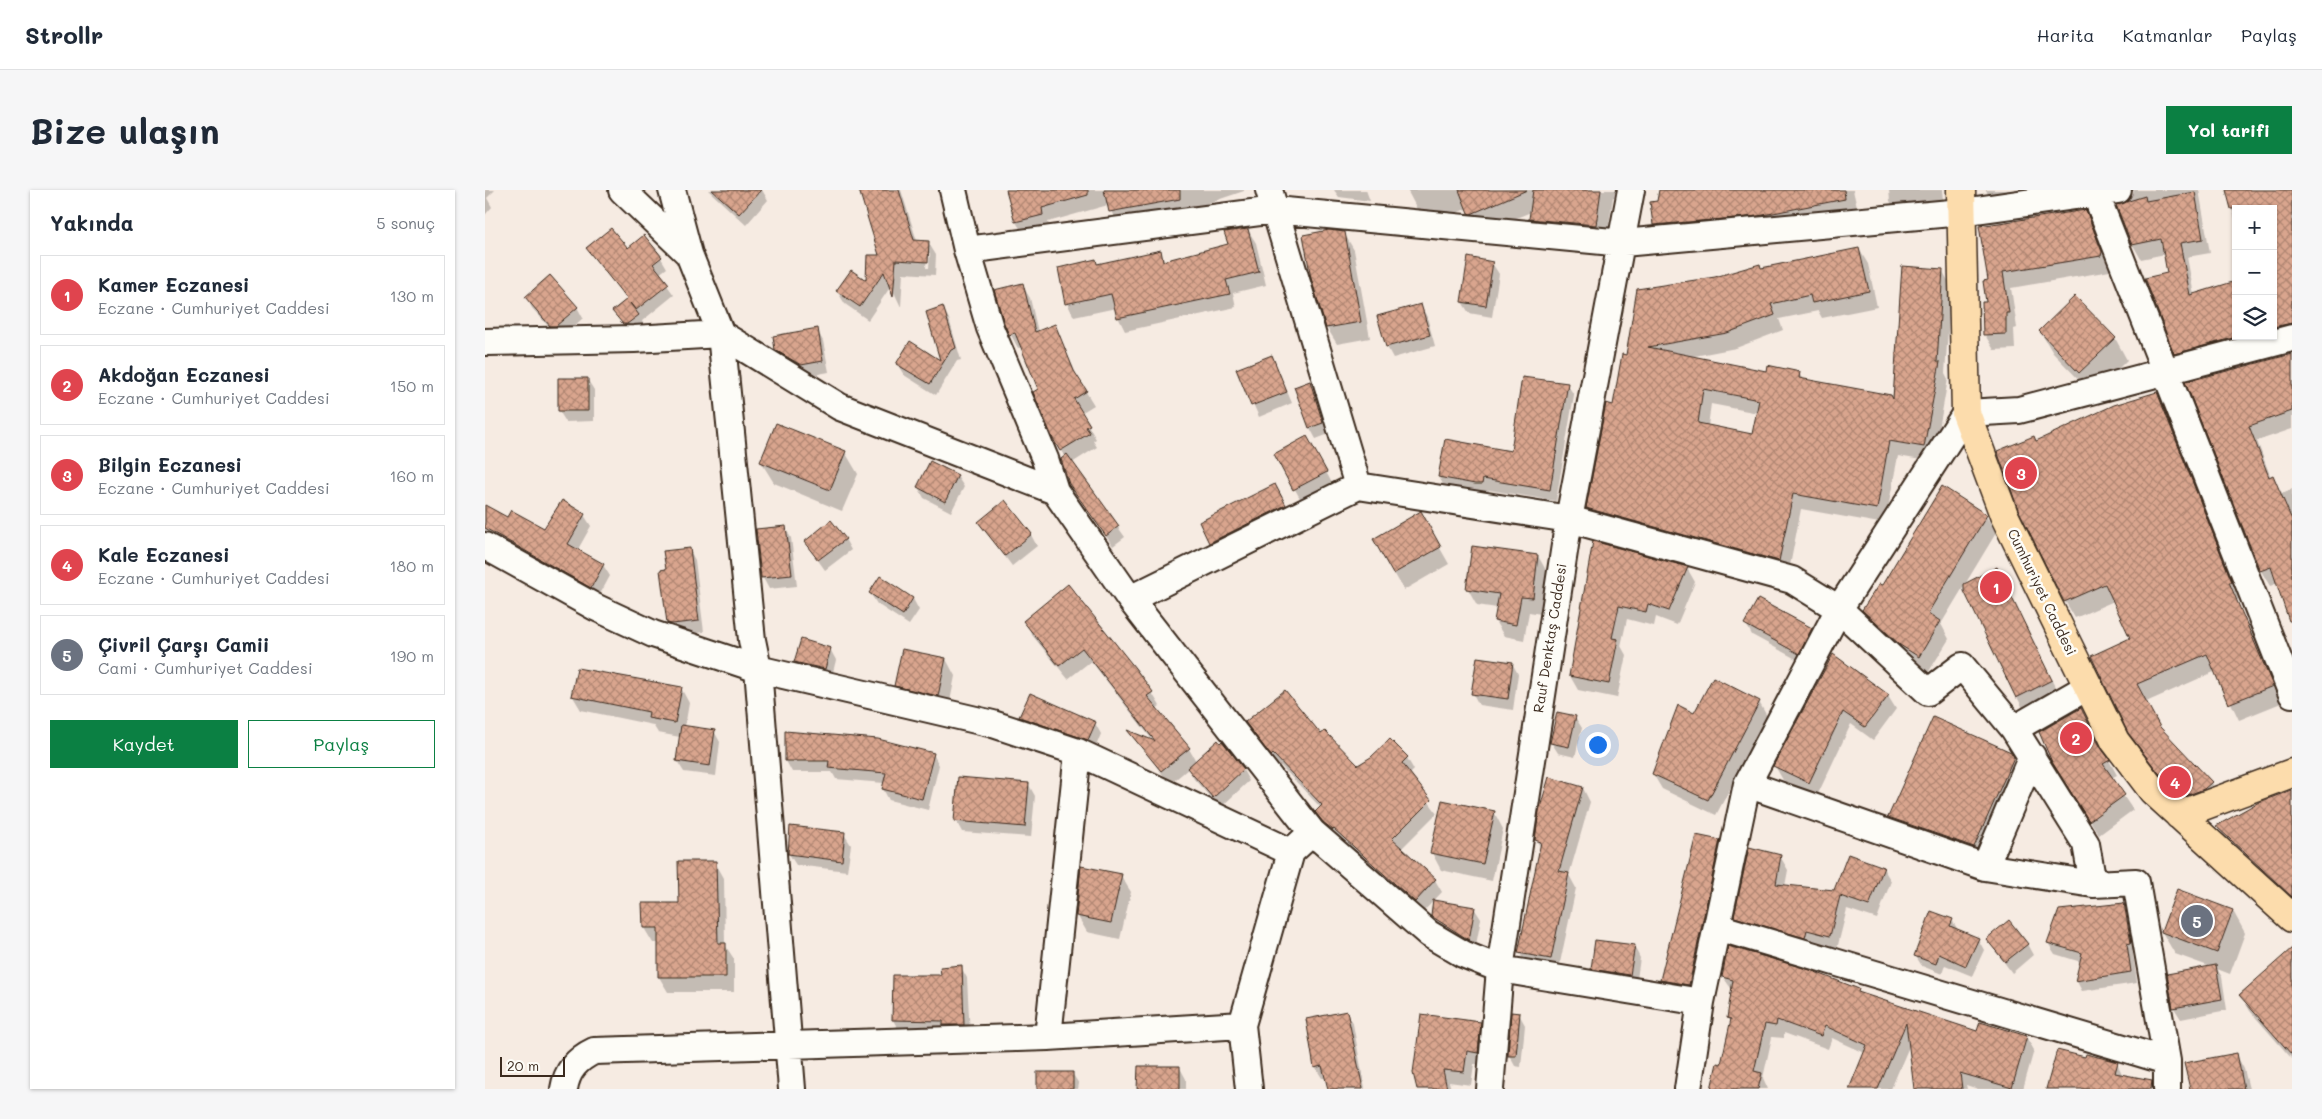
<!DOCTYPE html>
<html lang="tr">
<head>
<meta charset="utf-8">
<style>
	body { margin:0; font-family:Mali,sans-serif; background:#f6f6f7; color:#1f2937 }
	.controls { position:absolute; right:15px; top:15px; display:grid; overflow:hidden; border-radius:0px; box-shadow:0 1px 4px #0004 }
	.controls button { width:45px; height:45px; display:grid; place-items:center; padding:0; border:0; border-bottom:1px solid #e0e1e3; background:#fff; color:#1f2937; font:25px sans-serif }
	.scale { position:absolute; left:15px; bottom:12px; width:65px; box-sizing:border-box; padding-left:5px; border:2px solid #3b2a1e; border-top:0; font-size:14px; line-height:18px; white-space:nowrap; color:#3b2a1e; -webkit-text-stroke:4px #fdfcf7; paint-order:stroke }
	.you { position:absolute; left:1112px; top:554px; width:18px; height:18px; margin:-12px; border:4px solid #fff; border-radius:50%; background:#1a73e8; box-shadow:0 0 0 8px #1a73e833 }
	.badge { display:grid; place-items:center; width:32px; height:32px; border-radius:50%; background:#0b8043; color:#fff; font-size:16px; font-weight:700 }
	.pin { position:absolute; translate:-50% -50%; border:2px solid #fff; box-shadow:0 1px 5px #0006 }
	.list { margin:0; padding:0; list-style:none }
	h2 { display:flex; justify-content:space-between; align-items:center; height:65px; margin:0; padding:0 20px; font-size:21px }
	h2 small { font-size:16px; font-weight:400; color:#747a83 }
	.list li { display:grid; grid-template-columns:32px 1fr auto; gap:15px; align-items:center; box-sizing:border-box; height:80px; margin:0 10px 10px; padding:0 10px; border:1px solid #e0e1e3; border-radius:0px }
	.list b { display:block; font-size:19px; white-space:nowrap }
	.list p { margin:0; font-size:16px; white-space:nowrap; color:#747a83 }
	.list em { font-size:16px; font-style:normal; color:#747a83 }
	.actions { display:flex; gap:10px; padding:15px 20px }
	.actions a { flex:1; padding:11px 0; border:1px solid #0b8043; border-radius:0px; text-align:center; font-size:18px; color:#0b8043 }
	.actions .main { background:#0b8043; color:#fff }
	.icon { flex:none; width:28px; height:28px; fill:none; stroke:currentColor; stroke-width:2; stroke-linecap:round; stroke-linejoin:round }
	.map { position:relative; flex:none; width:1807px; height:899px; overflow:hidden; border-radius:0px }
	header { display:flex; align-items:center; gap:30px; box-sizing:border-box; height:70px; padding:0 25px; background:#fff; border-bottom:1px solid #e0e1e3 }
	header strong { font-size:24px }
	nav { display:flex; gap:28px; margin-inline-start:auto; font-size:18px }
	.intro { display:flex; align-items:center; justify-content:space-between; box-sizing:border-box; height:120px; padding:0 30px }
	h1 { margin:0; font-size:35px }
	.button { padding:12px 22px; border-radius:0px; background:#0b8043; color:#fff; font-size:18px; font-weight:700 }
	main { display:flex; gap:30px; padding:0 30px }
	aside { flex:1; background:#fff; border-radius:0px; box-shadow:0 1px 4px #0004 }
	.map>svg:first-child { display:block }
	.shadow { fill:#0003; fill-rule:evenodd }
	.building { fill:url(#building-cross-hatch); stroke:#3b2a1e; fill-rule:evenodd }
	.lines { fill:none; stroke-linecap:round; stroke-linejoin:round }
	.minor-casing { stroke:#3b2a1e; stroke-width:30 }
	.major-casing { stroke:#3b2a1e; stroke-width:31 }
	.minor { stroke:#fdfcf7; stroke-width:26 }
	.major { stroke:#fcdcac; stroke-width:28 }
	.labels { text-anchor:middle; stroke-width:5; stroke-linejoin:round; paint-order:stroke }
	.street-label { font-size:14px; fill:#3b2a1e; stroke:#fdfcf7 }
</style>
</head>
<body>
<header>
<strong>Strollr</strong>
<nav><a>Harita</a><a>Katmanlar</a><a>Paylaş</a></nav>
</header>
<div class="intro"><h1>Bize ulaşın</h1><a class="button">Yol tarifi</a></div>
<main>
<aside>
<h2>Yakında<small>5 sonuç</small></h2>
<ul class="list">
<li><span class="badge" style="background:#e0444e">1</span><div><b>Kamer Eczanesi</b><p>Eczane · Cumhuriyet Caddesi</p></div><em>130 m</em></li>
<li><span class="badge" style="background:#e0444e">2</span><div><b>Akdoğan Eczanesi</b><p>Eczane · Cumhuriyet Caddesi</p></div><em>150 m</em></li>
<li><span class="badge" style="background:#e0444e">3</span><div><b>Bilgin Eczanesi</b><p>Eczane · Cumhuriyet Caddesi</p></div><em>160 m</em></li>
<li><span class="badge" style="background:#e0444e">4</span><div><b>Kale Eczanesi</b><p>Eczane · Cumhuriyet Caddesi</p></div><em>180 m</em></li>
<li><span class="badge" style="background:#6b7280">5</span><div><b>Çivril Çarşı Camii</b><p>Cami · Cumhuriyet Caddesi</p></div><em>190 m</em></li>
</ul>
<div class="actions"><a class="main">Kaydet</a><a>Paylaş</a></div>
</aside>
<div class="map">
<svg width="1807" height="899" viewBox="0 0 1807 899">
	<defs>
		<pattern id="building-cross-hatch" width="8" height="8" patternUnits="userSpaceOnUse" patternTransform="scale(1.25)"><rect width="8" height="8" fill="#d9a58e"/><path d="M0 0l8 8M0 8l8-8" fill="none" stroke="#b18773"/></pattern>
	</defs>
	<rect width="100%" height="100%" fill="#f6ebe2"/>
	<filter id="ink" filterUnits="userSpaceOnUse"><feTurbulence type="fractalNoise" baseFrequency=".02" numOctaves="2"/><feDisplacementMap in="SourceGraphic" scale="10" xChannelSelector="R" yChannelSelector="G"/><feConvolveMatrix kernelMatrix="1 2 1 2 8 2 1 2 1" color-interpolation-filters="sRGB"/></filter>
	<g filter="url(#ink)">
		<path class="shadow" d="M0,0H10L2,8L7,17L0,25Z
			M223,0H277L283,10L261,35Z
			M376,0H416L432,51L443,52L451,65L450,85L418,83L416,117L406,96L383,130L360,114L352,101L382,92L396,67ZM442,63H445L444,78H441Z
			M522,0H759V1L691,24L633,35L623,15L563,32L565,38L539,45L531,32Z
			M849,0H881L885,11L854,7Z
			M922,0H1133L1132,7H1128L1121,54L1056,47L1045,29L1046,22L997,42L983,18L941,36Z
			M1175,0H1368L1373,22L1177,48L1169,35Z
			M1404,0H1457L1459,20L1413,24L1405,11Z
			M1501,0H1612L1509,16Z
			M1624,0H1714L1725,63L1702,67L1709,105L1751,146H1788V19H1751V33L1742,0H1807V149L1699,177L1690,163L1680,64L1656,69L1648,55L1633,16L1643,13L1649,1Z
			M1600,21L1609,37L1625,81L1526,98L1532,138L1529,139L1530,159L1509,160L1500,145L1504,91Z
			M763,40L771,53L781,95L748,103L751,117L640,141L633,127L631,118L589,127L582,113L610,71L613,75L675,62L681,72L744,55Z
			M859,43L869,60L885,148L852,154L842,138Z
			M103,58L142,60L176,68L182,78L174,84L189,105L157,131L159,136L145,144L128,121L142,110Z
			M1374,59L1383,74L1392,117L1337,128L1333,121L1294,129L1298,140L1251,158L1204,167L1282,183H1314L1318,190L1407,211L1418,77L1457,80L1466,96L1460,183L1463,189L1448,272L1413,266L1400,334L1316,319L1303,386L1112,334L1103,318L1142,166L1277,80ZM1226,214L1273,223L1268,245L1223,236Z
			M1007,73L1014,84L1007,127L984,123L977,112Z
			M537,95L545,108L553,142L569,135L595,192L609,215L596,223L611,249L608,251L612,257L587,273L640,347L628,356L585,294L580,267L569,249L554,199L537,157L533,158L526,145L536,143Z
			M41,107L92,117L98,128L78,146H72L47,118Z
			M936,116L942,127L950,156L908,168L902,157Z
			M458,118L464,129L476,170L472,171L451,205L419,185L412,174L457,172Z
			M332,140L338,151L344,182L323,186L298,171L291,159Z
			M1555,141L1630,148L1642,170L1608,204L1568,163Z
			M1807,163V239L1772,251L1786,288L1797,303L1807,299V388L1785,396L1776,381L1702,192Z
			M787,166L807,213L774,227L753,180Z
			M102,189L109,200V231L81,232L74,221Z
			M824,193L831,204L844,244L831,249L825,238Z
			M1082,194L1089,205L1071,311L1004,300L1003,304L960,298L954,287L1027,263Z
			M1672,204L1681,220L1755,409L1734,416L1756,422L1766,439L1796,513L1754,530L1731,481L1661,512L1676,540L1726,593L1735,609L1708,623L1684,599L1655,560L1644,542L1646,449L1629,411L1590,428L1580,411L1551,252Z
			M828,258L847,293L816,310L790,264Z
			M360,262L373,284L357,321L289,293L276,272Z
			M472,286L479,297L466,322L439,308L433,297Z
			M790,295L809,332L735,369L715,332Z
			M1457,297L1501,326L1511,343L1456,434L1464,449L1443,483L1426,472L1389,437L1379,420L1397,397Z
			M0,316L22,329L59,340L99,325L106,336L92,361L118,375L125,386L113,408L0,344Z
			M935,323L964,374L919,400L890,350Z
			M494,332L546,345L552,356L527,376Z
			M300,337L306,348L312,396L284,399L278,388L272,341Z
			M360,349L366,360L340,380L320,352Z
			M1109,353L1202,378L1210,392L1192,435L1171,427L1169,436L1142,429L1136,456L1141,465L1132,508L1093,500L1085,486Z
			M204,359L210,370L219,442L194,445L189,444L183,432L182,380Z
			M1053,366L1062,382L1056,424L1044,422L1039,450L1019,446L1010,431L1012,418L992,415L983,399Z
			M1512,379L1575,507L1541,524L1532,507Z
			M583,396L667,503L675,516L671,519L704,559L711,571L737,553L758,580L764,591L735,618L709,589L703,579L685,594L645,542L669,552L606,471L583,489L547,445L540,431Z
			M385,403L428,409L434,420L424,435L392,414Z
			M1261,434L1326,439L1332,450L1320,474L1267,445Z
			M345,459L351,470L346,490L317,483L310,472Z
			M1348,465L1403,506L1411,519L1388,550L1366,534L1332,606L1298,590L1290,576Z
			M461,469L470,486L463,522L420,512L411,495Z
			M1027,473L1033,484L1028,520L994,515L988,504Z
			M196,498L204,513L200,537L229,541L235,552L231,586L199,582L192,571L195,547L173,543L168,535L96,520L87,505Z
			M1274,512L1283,528L1231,625L1177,599L1168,584L1209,524Z
			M1596,519L1632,585L1626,588L1648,620L1614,645L1568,570Z
			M536,527L610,533L616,544L609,561L542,538Z
			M1090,527L1097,538L1090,567L1073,563L1066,552Z
			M762,533L836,546L873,577L922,568L929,580L924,585L952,623L916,659L950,690L957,702L937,723L857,650L855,651L846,644L832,622L836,618L796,576L794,577Z
			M1525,563L1541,590L1501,678L1417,649L1404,627Z
			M448,564L454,575L443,620L404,610L398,599L399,593L351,589L347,582H307L301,571Z
			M544,595L550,606L546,647L477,642L471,631Z
			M1098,598L1105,612L1084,685L1091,698L1073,782L1042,776L1034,762L1056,658L1051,650Z
			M1807,600V714L1744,655L1733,636L1775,613Z
			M1009,622L1018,639L1007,691L956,680L947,663Z
			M359,644L366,655L362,681L311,675L304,664Z
			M1234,652L1243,667L1213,810L1185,805L1176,790Z
			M1295,666L1303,680L1300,696L1350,701L1398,678L1406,691L1392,729L1362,719L1352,759L1259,740L1251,726Z
			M230,672L239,688L240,755L249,769V802H183L174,787V753H168L159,738L195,715Z
			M636,686L646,702L635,749L602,742L592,725Z
			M1693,701L1748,721L1760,743L1745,784L1732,779L1737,787L1742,820L1696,829L1689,818L1684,785L1726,777L1690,764L1677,742Z
			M1639,714L1645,725L1651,764H1648L1652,793L1597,801L1591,790L1596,772L1570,764L1563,753Z
			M989,718L996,729L990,760L953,737L947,725Z
			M1467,730L1473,740L1493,749L1499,760L1487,786L1460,775L1457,784L1437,776L1430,765Z
			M1502,749L1542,754L1548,765L1527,783Z
			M1149,756L1155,768L1151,796L1114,790L1107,778Z
			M1807,769V869L1765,821L1756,805Z
			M476,777L482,788L485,845L414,841L408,830L457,786Z
			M1238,787L1373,800L1376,805L1493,843L1541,847L1549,860L1538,899H1493L1481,895L1482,899H1431L1425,854L1406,899H1365L1380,863L1347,848L1343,859L1299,843V848L1287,847L1278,888L1283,899H1228L1237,876L1246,833L1244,828L1248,801Z
			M861,823L868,834L880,899H845L842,888H837L830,877Z
			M1034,824L1040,835L1036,877L1030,876L1024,865Z
			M995,833L1002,847L1000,875L989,874L986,895L964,892L966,899H933Z
			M1751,864L1759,879L1764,899H1706Z
			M1601,869L1632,873L1638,886L1666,891L1671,899H1562Z
			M695,878L701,889V899H653Z
			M587,883L594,894L593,899H553Z"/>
		<path class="building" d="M227,0H276L254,24Z
			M374,0H414L429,50L444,51L443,72L411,70L408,107L399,82L375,117L351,101L366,80L381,90L382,65H394Z
			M521,0H603V5L557,18L558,25L530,32Z
			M619,0H695V9L624,22Z
			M974,0H1042L986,24L983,23Z
			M1048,0H1116L1111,35L1044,29Z
			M1174,0H1359L1360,9L1273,26L1168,35L1165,12L1172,11Z
			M1741,0H1807V133L1788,137V19H1746Z
			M1710,2L1718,49L1695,53L1705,105L1751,91V146H1755L1689,164L1660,88L1682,83L1676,49L1647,55L1631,15L1660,6L1661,11Z
			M1601,20L1617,62L1616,66L1518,82L1524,123H1521V144L1498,145L1497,112H1501L1498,91L1503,90L1494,36Z
			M126,38L143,58L159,45L177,67L168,74L184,94L151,120L145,113L154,125L142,134H138L127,121L142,109L101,58Z
			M763,39L774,82L741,90L745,104L632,128L626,104L580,114L573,78L611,69L612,74L676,60L678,71L743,54L739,42Z
			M844,40L860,42L876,132L841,138L826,88L818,45Z
			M1374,58L1384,101L1327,113L1325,105L1286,114L1290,125L1242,143L1163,157L1281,181L1282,175L1315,182L1314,188L1406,205L1408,209L1417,76L1458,79L1452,172H1455L1439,257L1404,251L1392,319L1308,304L1294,371L1101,318L1121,213L1128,215L1137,164L1141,165L1152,99L1230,87L1275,74L1276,78ZM1218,199L1274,210L1267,244L1213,233Z
			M983,67L1008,72L1001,116L976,112Z
			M65,85L93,117L71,136H65L40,107Z
			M538,93L550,142L570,134L589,181L602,201L589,209L605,235L601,237L605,243L575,261L568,249L548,202L553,199L530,143L524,145L519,133L509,100Z
			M1590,106L1631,148L1594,183L1554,141Z
			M936,114L945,145L901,157L892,126Z
			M458,116L471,158L466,160L445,194L411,174L425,151L455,170L441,122Z
			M333,138L338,171L316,175L290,160L288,146Z
			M1807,164V221L1764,236L1784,287L1788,285L1807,330V431H1804L1786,377L1775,381L1700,192Z
			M787,165L802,202L766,216L751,179Z
			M1037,187L1083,193L1065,300L998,289L997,294H990L953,287L960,249L1026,261Z
			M73,188H103V221H73Z
			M825,191L838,233L824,238L809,197Z
			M1672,202L1747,392H1744L1788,496L1743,514L1722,464L1652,494L1675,537L1727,592L1719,599L1698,607L1673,582L1643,543L1606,466L1645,448L1620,394L1579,412L1533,319L1512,261L1549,246L1551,251L1629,215Z
			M291,233L361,261L345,300L275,272Z
			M822,246L842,282L808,300L789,264Z
			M582,264L634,336L621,346L584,294L576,269Z
			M445,271L473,285L460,312L432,297Z
			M790,294L801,315L724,353L714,332Z
			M1457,296L1502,325L1443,423L1455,431L1434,467L1415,455L1377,420L1394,394L1397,395Z
			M77,310L100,324L83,354L119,374L106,398L0,338V315L22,327L26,320L59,338Z
			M520,310L547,344L520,366L493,332Z
			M936,321L956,357L908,384L888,349Z
			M346,330L361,349L333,370L319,352Z
			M301,336L307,385L276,388L271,339Z
			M1108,351L1203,377L1184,421L1163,414L1161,422L1134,416L1127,448L1133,449L1124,494L1084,486Z
			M987,356L1053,365L1048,408L1036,407L1031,435L1009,431L1014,404L981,399Z
			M205,358L214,431L187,434L182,433L175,380L181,379L178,361Z
			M1512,377L1567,490L1531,508L1479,401V394Z
			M395,386L428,408L418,425L384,403Z
			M583,394L650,478L668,502L662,506L705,558L676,581L642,540L670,551L597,458L574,476L538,431Z
			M1273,409L1327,438L1314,464L1259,434Z
			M316,449L346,458L340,479L309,472Z
			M417,459L461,468L453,506L409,496Z
			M1348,464L1404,505L1380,537L1358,522L1324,593L1288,576Z
			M992,467L1028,472L1023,509L986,504Z
			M92,478L197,497L190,533L163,528L164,522L86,506Z
			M1228,487L1275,511L1223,610L1167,584L1193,515L1209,523Z
			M800,500L836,544L840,541L873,575L886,567L905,549L923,567L917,573L946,610L907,649L951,689L930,712L849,639L848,640L838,632L830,622L837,615L788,564L786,566L760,532Z
			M545,503L611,532L603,550L534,527Z
			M1596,518L1616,558L1625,570L1618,574L1640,605L1604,631L1567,572L1554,542Z
			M1072,522L1091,526L1084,557L1065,553Z
			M1448,527L1526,562L1529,567L1489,657L1403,627Z
			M196,535L230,540L225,576L191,571Z
			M300,541L393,549L449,563L437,609L397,599L401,583L343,578L344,571H300Z
			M733,550L735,553L737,551L759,579L728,608L702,578Z
			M473,587L544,593L540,637L469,631Z
			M1064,587L1098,597L1074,681L1084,683L1066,769L1033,763L1056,652L1050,650L1054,621Z
			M1807,600V707L1731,636L1774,612Z
			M957,610L1010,621L998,674L945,663Z
			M305,636L360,642L357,671L303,664Z
			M1211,645L1235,650L1204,795L1175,790Z
			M1264,657L1296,665L1291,694L1349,700L1363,664L1399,677L1384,716L1355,706L1345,746L1322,740L1320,748L1249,727Z
			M193,671H231L233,753H241V787H173V738H158L157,713H194Z
			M596,676L637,684L626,733L591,726Z
			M1692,699L1748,720L1732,763L1676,742Z
			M948,710L990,717L984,750L946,726Z
			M1639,713L1646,753L1642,754L1646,782L1590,791L1597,763L1562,753L1574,720Z
			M1446,721L1468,729L1465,736L1494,748L1481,776L1454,764L1451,774L1429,766Z
			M1524,730L1543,754L1520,772L1501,749Z
			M1110,750L1150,755L1145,785L1106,779Z
			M1243,756L1325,780L1374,799L1373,802L1492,841L1495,832L1542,846L1527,898L1475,883L1477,899H1429L1421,833L1393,899H1364L1382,855L1340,836L1336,846L1292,830L1291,836L1280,834L1269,881L1277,883L1273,899H1226L1232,873L1236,874L1246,829L1242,828L1248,790L1237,787Z
			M1807,758V865L1754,805Z
			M477,775L479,835H458V831L407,830L408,785H456L455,777Z
			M1731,775L1737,809L1688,818L1682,784Z
			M862,821L878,899H843L837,876L829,878L821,829Z
			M1026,822L1035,823L1031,866H1023Z
			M936,824L996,832L993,863L982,861L979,882L958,880L962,899H932L928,883Z
			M1572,860L1600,867L1601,864L1633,872L1630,883L1667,890L1666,899H1561Z
			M1752,863L1759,899H1705L1699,873Z
			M653,876H695V899H652Z
			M552,882H588V899H552Z"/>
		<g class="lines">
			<defs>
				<path id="minor" d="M137,0L204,64
					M187,0L204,64L236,144L267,450L273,479L307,899
					M468,0L482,60L505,138L560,269L570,301L645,409L827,642L944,744L978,764L1015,779L1216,812
					M784,0L873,296
					M1609,0L1807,504
					M482,60L790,20L1138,53L1477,22L1633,0
					M0,152L149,149L236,144L355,217L570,301
					M0,356L110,417L168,444L273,479L508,534L593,562L806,662
					M645,409L873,296L1084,329L1307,390L1354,419L1443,502L1477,476L1529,539L1601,654L1608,694
					M1529,539L1604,496
					M1262,594L1500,677L1608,694L1651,692L1682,871V899
					M1500,677L1547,566
					M1232,737L1682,871
					M563,847L593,562
					M79,899C82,880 92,869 109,861L563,847L757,835
					M764,899L757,835L806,662L819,650
					M1005,899L1015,779L1084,329L1146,0
					M1203,899L1216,812L1262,594L1354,419L1481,223L1534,220L1807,148"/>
				<path id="major" d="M1476,0L1481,223L1519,325L1630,551L1668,601L1807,728
					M1694,625L1807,583"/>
			</defs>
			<use href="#minor" class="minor-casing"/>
			<use href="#major" class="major-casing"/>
			<use href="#minor" class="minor"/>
			<use href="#major" class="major"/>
		</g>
	</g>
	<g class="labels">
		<g class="street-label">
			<text transform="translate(1557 402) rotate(64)" y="5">Cumhuriyet Caddesi</text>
			<text transform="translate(1065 448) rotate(-81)" y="5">Rauf Denktaş Caddesi</text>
		</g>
	</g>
</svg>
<div class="controls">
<button>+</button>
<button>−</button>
<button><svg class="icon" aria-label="layers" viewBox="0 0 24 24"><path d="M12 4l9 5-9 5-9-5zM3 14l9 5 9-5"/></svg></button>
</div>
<div class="scale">20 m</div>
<div class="you"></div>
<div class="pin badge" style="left:1511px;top:397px;background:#e0444e">1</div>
<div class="pin badge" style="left:1591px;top:548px;background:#e0444e">2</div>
<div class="pin badge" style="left:1536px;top:283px;background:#e0444e">3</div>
<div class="pin badge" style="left:1690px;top:592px;background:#e0444e">4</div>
<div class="pin badge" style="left:1712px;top:731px;background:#6b7280">5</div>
</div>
</main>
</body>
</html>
